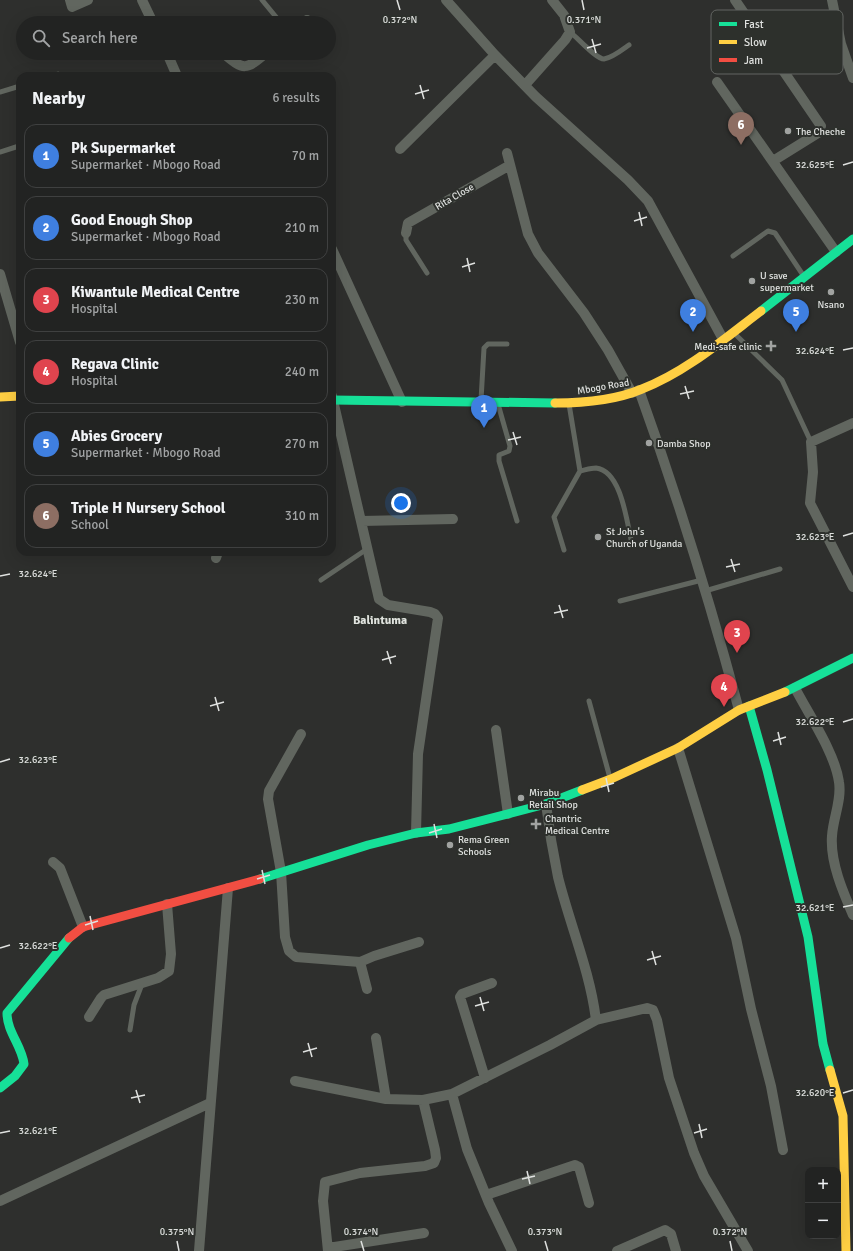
<!DOCTYPE html>
<html lang="en">
<head>
<meta charset="utf-8">
<style>
	body { margin:0; font-family:Signika,sans-serif; background:#2e2f2f; color:#f1f3f6 }
	.controls { position:absolute; right:12px; bottom:12px; display:grid; overflow:hidden; border-radius:8px; box-shadow:0 4px 16px #0002 }
	.controls button { width:36px; height:36px; display:grid; place-items:center; padding:0; border:0; border-bottom:1px solid #3f4040; background:#222322; color:#f1f3f6; font:20px sans-serif }
	.you { position:absolute; left:401px; top:503px; width:14px; height:14px; margin:-10px; border:3px solid #fff; border-radius:50%; background:#1a73e8; box-shadow:0 0 0 6px #1a73e833 }
	.badge { display:grid; place-items:center; width:26px; height:26px; border-radius:50%; background:#ea580c; color:#fff; font-size:13px; font-weight:700 }
	.pin { position:absolute; translate:-50% -33px; filter:drop-shadow(0 1px 2px #0008) }
	.pin::after { content:''; position:absolute; top:21px; width:14px; height:12px; background:inherit; clip-path:polygon(0 0,100% 0,50% 100%) }
	.list { margin:0; padding:0; list-style:none }
	h2 { display:flex; justify-content:space-between; align-items:center; height:52px; margin:0; padding:0 16px; font-size:17px }
	h2 small { font-size:13px; font-weight:400; color:#a2a4a5 }
	.list li { display:grid; grid-template-columns:26px 1fr auto; gap:12px; align-items:center; box-sizing:border-box; height:64px; margin:0 8px 8px; padding:0 8px; border:1px solid #3f4040; border-radius:12px }
	.list b { display:block; font-size:15px; white-space:nowrap }
	.list p { margin:0; font-size:13px; white-space:nowrap; color:#a2a4a5 }
	.list em { font-size:13px; font-style:normal; color:#a2a4a5 }
	.icon { flex:none; width:22px; height:22px; fill:none; stroke:currentColor; stroke-width:2; stroke-linecap:round; stroke-linejoin:round }
	.map { position:relative; flex:none; width:853px; height:1251px; overflow:hidden }
	.search { position:absolute; background:#222322; box-shadow:0 4px 16px #0002; left:16px; top:16px; width:320px; height:44px; display:flex; align-items:center; gap:10px; box-sizing:border-box; padding:0 14px; border-radius:22px; color:#a2a4a5; font-size:15px }
	.panel { position:absolute; background:#222322; box-shadow:0 4px 16px #0002; left:16px; top:72px; width:320px; height:484px; border-radius:12px }
	.map>svg:first-child { display:block }
	.lines { fill:none; stroke-linecap:round; stroke-linejoin:round }
	.lane { stroke:#61665f; stroke-width:5 }
	.street { stroke:#61665f; stroke-width:10 }
	.fast { stroke:#16e098; stroke-width:9 }
	.slow { stroke:#ffcf43; stroke-width:9 }
	.jam { stroke:#f24e42; stroke-width:9 }
	.ticks { fill:none; stroke:#dfe1df; stroke-width:1.5 }
	.poi-dot { fill:#a1a3a1; stroke:#2d302c; stroke-width:1.5 }
	.labels { text-anchor:middle; stroke-width:4; stroke-linejoin:round; paint-order:stroke }
	.poi-label { font-size:10px; fill:#dfe1df; stroke:#2d302c; text-anchor:start }
	.street-label { font-size:10px; fill:#dfe1df; stroke:#2d302c }
	.quarter-label { font-size:12px; font-weight:bold; fill:#e0e3de; stroke:#2d302c }
	.key { fill:#2d302c; stroke:#626562; stroke-width:1 }
	.key-label { font-size:11px; fill:#dfe1df }
	.ticks-label { font-size:10px; text-anchor:middle; fill:#dfe1df; stroke:#2d302c; stroke-width:4; stroke-linejoin:round; paint-order:stroke }
</style>
</head>
<body>
<div class="map">
<svg width="853" height="1251" viewBox="0 0 853 1251">
	<rect width="100%" height="100%" fill="#2e2f2d"/>
	<g class="lines">
		<path class="lane" d="M262,0L281,23
			M570,32C577,37 596,59 604,59C612,58 622,50 629,45
			M53,76L58,74
			M0,92L20,86
			M0,152L19,146
			M406,233V240L427,273
			M733,256L768,231L775,233L803,275
			M734,333L782,380L811,442
			M481,400L484,348L488,344H507
			M498,404L510,446L509,451L499,455V461L517,521
			M569,404L580,471C585,470 591,468 596,468C622,471 627,524 632,544
			M564,550L554,517L580,471
			M321,580L367,549
			M705,591L780,569
			M620,601L702,580
			M589,701L610,778
			M130,1030L134,1005L142,984"/>
		<path class="street" d="M70,0L72,7L88,0
			M142,0L153,23
			M446,0L495,55L536,97L628,180L648,201L723,339
			M735,0L821,126L818,133L773,161
			M832,0L841,44L853,78
			M174,23H188
			M304,23L307,20
			M167,53L177,76
			M223,53C244,71 246,70 266,53
			M717,82L836,252
			M525,85L565,40L570,32L564,15L552,0
			M400,149L495,55
			M507,153L528,234L538,253L584,313L608,350L632,393
			M406,233L408,223L510,165
			M332,249L402,402
			M0,274L20,342
			M639,390C677,495 710,602 739,710
			M332,396L379,599L388,605L430,612L435,614L438,618L418,754L416,833
			M853,423L811,442L813,472L810,503L853,587
			M362,521L453,519
			M216,558L218,552
			M795,688C809,715 835,753 839,782C842,800 833,818 832,836C830,862 843,892 853,915
			M496,730L508,814
			M301,734L269,791L268,799L281,872L285,937L289,951L296,957L360,962L367,989
			M678,748L736,938L751,1009L771,1086L783,1150
			M53,862L60,868L83,927
			M360,962L374,956L419,942
			M89,1017L101,998L104,995L158,978L169,971L171,954L167,904
			M596,1020L647,1008L653,1010L657,1020L669,1078L694,1153L704,1176L748,1251
			M376,1038L386,1099
			M485,1078L460,997L462,994L492,983
			M295,1081L386,1099L423,1100L452,1094L550,1045L596,1020C590,971 570,925 558,877C553,853 549,829 546,804
			M452,1094L467,1149L489,1203L512,1251
			M486,1195L575,1165L579,1167L589,1203
			M0,1201L210,1103
			M328,1248L424,1233
			M199,1251L228,888
			M328,1251L323,1201L325,1182L360,1173L425,1166L434,1163L436,1158L435,1150L423,1100
			M617,1251L665,1230L671,1234L676,1251"/>
		<path class="fast" d="M761,311L853,239
			M332,400L555,403
			M785,692L853,658
			M749,706L767,770L808,937L823,1044L830,1070
			M260,879L368,845L416,833L449,829L546,804L582,790
			M0,1088L15,1076L24,1064C22,1046 7,1032 7,1013L69,938"/>
		<path class="slow" d="M0,397L20,396
			M555,403C583,403 616,400 642,389C686,372 724,339 761,311
			M582,790L611,779L678,748L739,710L785,692
			M830,1070L843,1116L846,1251"/>
		<path class="jam" d="M69,938L83,927L260,879"/>
	</g>
	<path class="ticks" d="M397,0L400,10M582,0L584,10M592,39L596,53M587,48L601,44M420,85L424,99M415,94L429,90M843,165L853,162M639,212L642,226M634,221L647,217M467,258L470,272M462,267L475,263M843,350L853,348M685,386L689,399M680,394L694,391M513,432L517,445M508,440L521,437M843,536L853,533M731,559L735,572M726,567L740,564M0,576L10,574M559,605L563,618M554,613L568,610M387,651L391,664M382,660L396,656M215,697L219,711M210,706L224,702M843,722L853,719M778,732L781,745M773,741L786,737M0,762L10,759M606,778L609,792M601,787L614,783M434,824L437,838M429,833L442,829M262,870L265,884M257,879L270,875M843,907L853,905M90,916L93,930M85,925L98,921M0,948L10,945M652,951L656,965M647,960L661,956M480,997L484,1011M475,1006L489,1002M308,1043L312,1057M303,1052L317,1048M136,1090L140,1103M843,1093L853,1090M131,1098L145,1095M699,1124L702,1138M0,1133L10,1131M694,1133L707,1129M527,1171L530,1184M522,1179L535,1176M177,1241L179,1251M361,1241L364,1251M545,1241L548,1251M730,1241L732,1251"/>
	<g class="poi-dot">
		<circle cx="788" cy="131" r="4"/>
		<circle cx="752" cy="281" r="4"/>
		<circle cx="831" cy="292" r="4"/>
		<path d="M769 340h4v4h4v4h-4v4h-4v-4h-4v-4h4z"/>
		<circle cx="649" cy="443" r="4"/>
		<circle cx="598" cy="537" r="4"/>
		<circle cx="521" cy="798" r="4"/>
		<path d="M534 818h4v4h4v4h-4v4h-4v-4h-4v-4h4z"/>
		<circle cx="450" cy="845" r="4"/>
	</g>
	<g class="labels">
		<g class="poi-label">
			<text x="796" y="135">The Cheche</text>
			<text x="760" y="279">U save<tspan x="760" dy="12">supermarket</tspan></text>
			<text x="831" y="308" text-anchor="middle">Nsano</text>
			<text x="762" y="350" text-anchor="end">Medi-safe clinic</text>
			<text x="657" y="447">Damba Shop</text>
			<text x="606" y="535">St John's<tspan x="606" dy="12">Church of Uganda</tspan></text>
			<text x="529" y="796">Mirabu<tspan x="529" dy="12">Retail Shop</tspan></text>
			<text x="545" y="822">Chantric<tspan x="545" dy="12">Medical Centre</tspan></text>
			<text x="458" y="843">Rema Green<tspan x="458" dy="12">Schools</tspan></text>
		</g>
		<g class="street-label">
			<text transform="translate(454 196) rotate(-30)" y="4">Rita Close</text>
			<text transform="translate(603 386) rotate(-10)" y="4">Mbogo Road</text>
		</g>
		<g class="quarter-label">
			<text x="380" y="624">Balintuma</text>
		</g>
	</g>
	<rect x="711" y="10" width="132" height="64" rx="6" class="key"/>
	<rect x="719" y="22" width="18" height="4" fill="#16e098"/>
	<rect x="719" y="40" width="18" height="4" fill="#ffcf43"/>
	<rect x="719" y="58" width="18" height="4" fill="#f24e42"/>
	<g class="key-label">
		<text x="744" y="28">Fast</text>
		<text x="744" y="46">Slow</text>
		<text x="744" y="64">Jam</text>
	</g>
	<g class="ticks-label">
		<text x="400" y="23">0.372°N</text>
		<text x="584" y="23">0.371°N</text>
		<text x="815" y="168">32.625°E</text>
		<text x="815" y="354">32.624°E</text>
		<text x="815" y="540">32.623°E</text>
		<text x="38" y="577">32.624°E</text>
		<text x="815" y="725">32.622°E</text>
		<text x="38" y="763">32.623°E</text>
		<text x="815" y="911">32.621°E</text>
		<text x="38" y="949">32.622°E</text>
		<text x="815" y="1096">32.620°E</text>
		<text x="38" y="1134">32.621°E</text>
		<text x="177" y="1235">0.375°N</text>
		<text x="361" y="1235">0.374°N</text>
		<text x="545" y="1235">0.373°N</text>
		<text x="730" y="1235">0.372°N</text>
	</g>
</svg>
<div class="controls">
<button>+</button>
<button>−</button>
</div>
<div class="you"></div>
<div class="pin badge" style="left:484px;top:428px;background:#3f7fe0">1</div>
<div class="pin badge" style="left:693px;top:332px;background:#3f7fe0">2</div>
<div class="pin badge" style="left:737px;top:653px;background:#e0444e">3</div>
<div class="pin badge" style="left:724px;top:707px;background:#e0444e">4</div>
<div class="pin badge" style="left:796px;top:332px;background:#3f7fe0">5</div>
<div class="pin badge" style="left:741px;top:145px;background:#8d6e63">6</div>
<div class="search"><svg class="icon" aria-label="search" viewBox="0 0 24 24"><circle cx="10" cy="10" r="6"/><path d="M15 15l6 6"/></svg>Search here</div>
<section class="panel">
<h2>Nearby<small>6 results</small></h2>
<ul class="list">
<li><span class="badge" style="background:#3f7fe0">1</span><div><b>Pk Supermarket</b><p>Supermarket · Mbogo Road</p></div><em>70 m</em></li>
<li><span class="badge" style="background:#3f7fe0">2</span><div><b>Good Enough Shop</b><p>Supermarket · Mbogo Road</p></div><em>210 m</em></li>
<li><span class="badge" style="background:#e0444e">3</span><div><b>Kiwantule Medical Centre</b><p>Hospital</p></div><em>230 m</em></li>
<li><span class="badge" style="background:#e0444e">4</span><div><b>Regava Clinic</b><p>Hospital</p></div><em>240 m</em></li>
<li><span class="badge" style="background:#3f7fe0">5</span><div><b>Abies Grocery</b><p>Supermarket · Mbogo Road</p></div><em>270 m</em></li>
<li><span class="badge" style="background:#8d6e63">6</span><div><b>Triple H Nursery School</b><p>School</p></div><em>310 m</em></li>
</ul>
</section>
</div>
</body>
</html>
